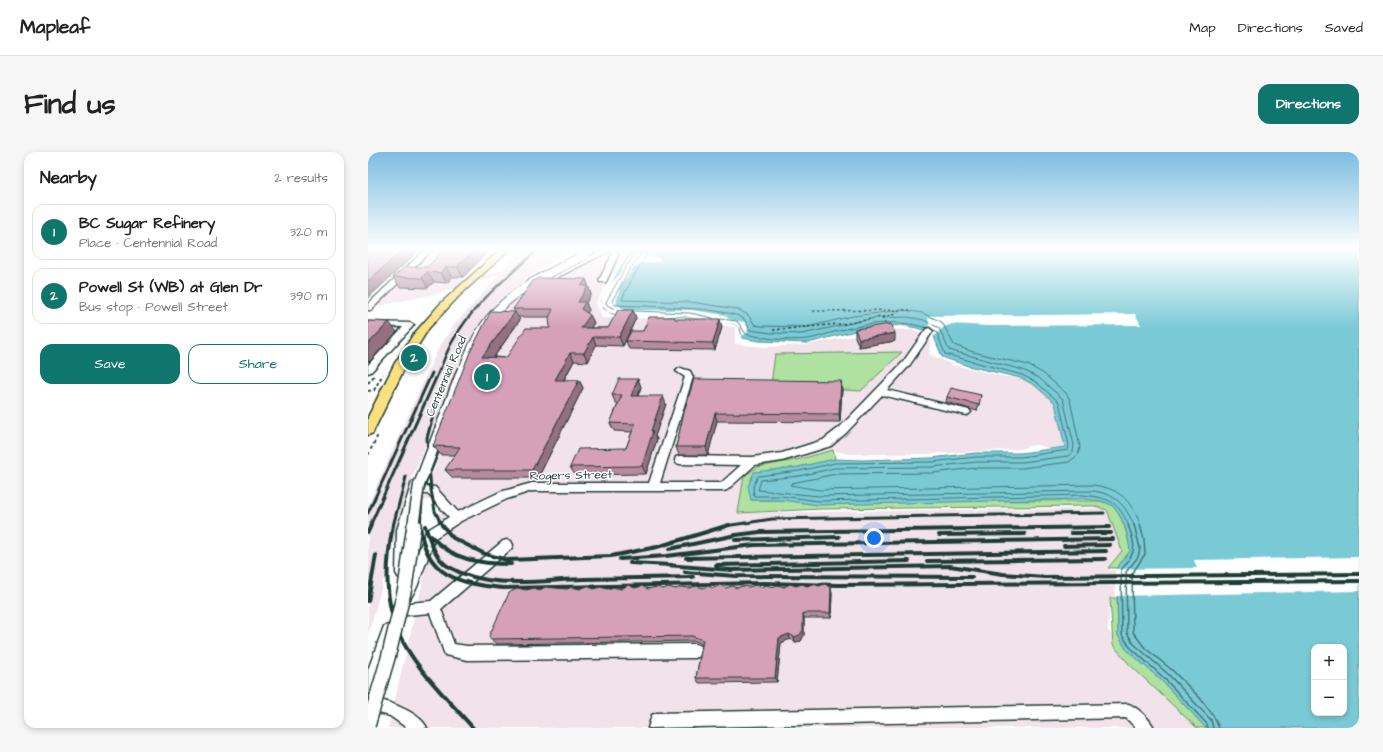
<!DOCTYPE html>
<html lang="en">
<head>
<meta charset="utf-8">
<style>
	body { margin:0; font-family:"Architects Daughter",sans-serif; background:#f6f6f6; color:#222 }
	.controls { position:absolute; right:12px; bottom:12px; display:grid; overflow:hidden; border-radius:8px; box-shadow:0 2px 6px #0003 }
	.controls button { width:36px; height:36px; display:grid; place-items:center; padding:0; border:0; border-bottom:1px solid #e0e0e0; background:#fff; color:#222; font:20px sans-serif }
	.you { position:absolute; left:506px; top:386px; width:14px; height:14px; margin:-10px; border:3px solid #fff; border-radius:50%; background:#1a73e8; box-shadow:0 0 0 6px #1a73e833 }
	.badge { display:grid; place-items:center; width:26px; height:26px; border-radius:50%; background:#0f766e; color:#fff; font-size:13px; font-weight:700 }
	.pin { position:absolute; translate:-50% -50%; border:2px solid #fff; box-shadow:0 1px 4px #0006 }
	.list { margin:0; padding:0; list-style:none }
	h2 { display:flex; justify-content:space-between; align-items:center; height:52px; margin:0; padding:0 16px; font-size:17px }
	h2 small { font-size:13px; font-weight:400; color:#767676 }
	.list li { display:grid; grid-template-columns:26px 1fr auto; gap:12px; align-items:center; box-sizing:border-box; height:56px; margin:0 8px 8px; padding:0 8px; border:1px solid #e0e0e0; border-radius:12px }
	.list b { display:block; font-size:15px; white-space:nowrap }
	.list p { margin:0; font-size:13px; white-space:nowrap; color:#767676 }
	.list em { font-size:13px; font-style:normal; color:#767676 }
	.actions { display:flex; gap:8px; padding:12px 16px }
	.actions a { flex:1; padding:9px 0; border:1px solid #0f766e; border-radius:12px; text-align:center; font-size:14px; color:#0f766e }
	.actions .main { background:#0f766e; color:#fff }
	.map { position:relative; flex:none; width:991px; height:576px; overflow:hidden; border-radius:12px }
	header { display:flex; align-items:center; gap:24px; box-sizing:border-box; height:56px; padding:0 20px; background:#fff; border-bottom:1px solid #e0e0e0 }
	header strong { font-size:19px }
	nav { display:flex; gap:22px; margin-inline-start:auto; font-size:14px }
	.intro { display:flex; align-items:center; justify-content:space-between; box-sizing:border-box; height:96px; padding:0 24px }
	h1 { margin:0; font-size:28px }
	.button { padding:10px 18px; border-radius:12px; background:#0f766e; color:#fff; font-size:14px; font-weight:700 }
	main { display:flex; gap:24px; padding:0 24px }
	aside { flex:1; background:#fff; border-radius:12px; box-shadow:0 2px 6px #0003 }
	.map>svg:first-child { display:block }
	.built { fill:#f2e2ea }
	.green { fill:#afe1a1; stroke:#678f6a }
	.water { fill:#7acad6; stroke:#569295; fill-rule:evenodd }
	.pier { fill:#fff }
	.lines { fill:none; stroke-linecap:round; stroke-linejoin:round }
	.shore-far1 { stroke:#437575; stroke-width:1 }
	.shore { stroke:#437575; stroke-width:1.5 }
	.minor-casing { stroke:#1f3d34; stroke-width:3 }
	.major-casing { stroke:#1f3d34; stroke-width:3 }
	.path-far1 { stroke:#1f3d34; stroke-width:1.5; stroke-dasharray:2.5 2.5; stroke-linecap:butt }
	.path { stroke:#1f3d34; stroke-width:2; stroke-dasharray:3 3; stroke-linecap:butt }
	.minor { fill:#fff; fill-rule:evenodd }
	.major { fill:#fae180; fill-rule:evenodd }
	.rail-far2 { stroke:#1f3d34; stroke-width:2.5 }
	.rail-far1 { stroke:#1f3d34; stroke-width:3 }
	.rail { stroke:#1f3d34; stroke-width:4 }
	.minor-bridge-far2-casing { stroke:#1f3d34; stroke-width:10; stroke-linecap:butt }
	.minor-bridge-far1-casing { stroke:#1f3d34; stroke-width:13; stroke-linecap:butt }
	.minor-bridge-casing { stroke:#1f3d34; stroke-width:16; stroke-linecap:butt }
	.minor-bridge-far2 { stroke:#fff; stroke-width:8 }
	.minor-bridge-far1 { stroke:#fff; stroke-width:10 }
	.minor-bridge { stroke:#fff; stroke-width:13 }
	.wall { fill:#b78a9e; stroke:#1f3d34; fill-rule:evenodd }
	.shaded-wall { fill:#957081; stroke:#1f3d34 }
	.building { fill:#d5a0b8; stroke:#1f3d34 }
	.labels { text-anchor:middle; stroke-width:3; stroke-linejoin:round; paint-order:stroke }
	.street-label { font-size:12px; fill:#1f3d34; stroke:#fff }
</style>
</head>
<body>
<header>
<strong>Mapleaf</strong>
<nav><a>Map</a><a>Directions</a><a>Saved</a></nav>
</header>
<div class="intro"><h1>Find us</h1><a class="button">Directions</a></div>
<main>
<aside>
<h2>Nearby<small>2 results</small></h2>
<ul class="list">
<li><span class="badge">1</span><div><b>BC Sugar Refinery</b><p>Place · Centennial Road</p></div><em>320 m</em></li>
<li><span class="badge">2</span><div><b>Powell St (WB) at Glen Dr</b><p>Bus stop · Powell Street</p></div><em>390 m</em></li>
</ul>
<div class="actions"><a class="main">Save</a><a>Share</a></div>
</aside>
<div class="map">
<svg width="991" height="576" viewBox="0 0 991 576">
	<rect width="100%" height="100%" fill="#fff"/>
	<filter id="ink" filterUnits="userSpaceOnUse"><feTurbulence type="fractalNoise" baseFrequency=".025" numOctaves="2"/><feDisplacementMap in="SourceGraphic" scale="8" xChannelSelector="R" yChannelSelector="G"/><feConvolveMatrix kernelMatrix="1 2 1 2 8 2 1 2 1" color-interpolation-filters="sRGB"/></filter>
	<g filter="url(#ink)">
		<path class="built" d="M70,96H129L92,130L135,118L149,103L158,96H203L151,132L130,149L108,178L98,195L44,326L0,484V353L69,199L85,174L131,123L72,141L0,156V150L17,146Z
			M212,96H261L248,111L250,112L228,151L234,166L317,167L316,169L367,175V192L397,195L438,193L522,177L547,178L563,186L561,202L585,213L638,225L653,226L666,233L687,251L698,295L680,296L669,293L659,294L654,297L561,302H479L465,298L432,307L389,315L376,324L370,361L736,356L744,370L754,399L740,418L829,416L991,439L742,445L740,478L772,522L829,576H20L74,349L55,348L110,199L128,163L166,128Z"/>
		<path class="green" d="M534,200L493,239L403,233L407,202Z
			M465,298L467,307L430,315L383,348L731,349C735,350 740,351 743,353C754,361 761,386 762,399L749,416H740L754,399L739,358L726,354L453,357L370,361L376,324L390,315L432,307Z
			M742,446H749L750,483L758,497L794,529L838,576H829L762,513L745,493Z"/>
		<path class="water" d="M269,96H991V576H838L794,529L758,497L750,483L749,416L762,399C761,386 754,360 743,353C735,348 723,348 715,347L450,353L413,348H383L380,334L386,320L430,315L467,307L494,308L563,306L608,301H653L697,295L687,251L666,233L653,226L600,214L574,205L565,182L549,176L533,173L487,179L440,191L391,189L374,186L372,176L366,172L322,165L244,162L235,156L233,150L260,103ZM946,495H976V561H946Z"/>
		<path class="pier" d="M267,103L290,106L294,110L276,111L267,114L252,134L248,152L257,158H323L357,163L361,167L376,170L380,175L379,182L374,183L373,177L366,172L351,171L316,164L257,165L240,160L233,152L234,147L241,133L250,124L262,104Z
			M767,162L773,173L620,174L584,172L576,175L564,186L553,180L561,173L560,164Z
			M991,405V439L747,444V417L829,416L826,408Z"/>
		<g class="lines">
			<path class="shore-far1" d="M276,96L274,101L261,118L244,149L247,153C268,154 364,155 376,167C379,170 380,175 382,178L403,181L434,182L506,166L540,165L556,168L571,176L581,198L655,218L671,226L695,247L706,293L705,300L700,304L654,310H608L564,315L467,316L431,324L393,328L390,338L451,344L724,339C747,341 758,353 766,374
				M282,96L257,140L254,148L323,150L369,157L380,163L387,173L392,174L439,175L485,164L535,158L554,161L574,170L586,193L605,200L660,213L676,222L698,241L702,248L712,295L710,303L701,310L654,316H608L564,321L468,322L424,331L422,333L451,338L724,333C752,336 763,348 773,374
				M249,158L239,153L238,150L259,113L271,96
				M267,159L322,161L345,166
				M353,167L369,169L378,182C398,187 419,189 439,187C448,186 457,182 466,180C497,172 527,166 559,176
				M566,178L569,181L577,202L654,223L668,230L691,250L701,293L700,298L653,305H608L564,310L467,311L431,319L390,324L385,335L386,344H413L451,349L715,343C741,346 750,349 761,374"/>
			<path class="shore" d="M760,373C769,395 768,401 753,418L754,483L762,495L796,526L839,572L840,576
				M766,373L772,396L770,405L758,420L759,481L766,492L800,522L843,568L845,576
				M772,373L776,387L777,402L764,422L765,480L777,496L804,518L832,546L845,563L851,576"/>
			<defs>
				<path id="minor" d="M59,96H66L3,158H0V152Z
					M239,96H247L250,103L238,130H232L231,128L244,103L242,99L172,134H169L165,132Z
					M0,170L42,171L46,173L3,220L0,221V213L35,175L0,174Z
					M561,176L565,179L541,214L519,238L601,258L603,260L601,262L598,263L514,243L478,281L463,294L414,309L387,313L359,338L355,339H164L139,347L93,369L67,386L49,435L42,447L38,449L34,447L32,443L40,429L58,379L81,365L60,342H51L41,378L40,421L38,425L34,427L30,425L28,421L29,378L44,330L48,329L52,330L53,334L67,335L90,360L132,340L164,331H281L317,225L308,219L312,216L322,219L325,225L292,331H353L373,313L312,312L308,311L307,308L308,305L312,304L384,305L414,301L455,288L472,275L535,210L558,177Z
					M139,388L143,389L145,393L143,397L73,457L86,492L99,494L327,492L332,494L334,499L332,504L327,506L99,508L77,503L62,461L29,464L24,462L23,458L24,454L29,452L63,449L135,389Z
					M21,473L26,474L28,479L5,542L0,544C17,549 52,559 59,576H39L22,564L0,558V518L16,474Z
					M761,552C770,556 782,567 786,576H768L758,566L280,576L284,563L289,561Z"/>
				<path id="major" d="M134,96H143L90,145L61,176L39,211L6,278L5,281L0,283V265L27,211L45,183L73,151Z"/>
			</defs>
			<use href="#minor" class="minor-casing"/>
			<use href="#major" class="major-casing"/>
			<path class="path-far1" d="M445,159L542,158
				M514,165L520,175
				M405,178L482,171L529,162
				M43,218L48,207"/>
			<path class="path" d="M42,219L43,217
				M0,231L6,224
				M6,238L15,222
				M0,239L7,238
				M0,303L10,283"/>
			<use href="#minor" class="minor"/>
			<use href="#major" class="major"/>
			<path class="rail-far2" d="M72,218C75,209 79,200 83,192C103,154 140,124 172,96"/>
			<path class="rail-far1" d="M67,256L59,286L63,338L67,359L74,374
				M0,361L64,221
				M2,374L72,217
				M25,374L38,325
				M52,374L55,338L74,291
				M357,374L404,367L736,361"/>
			<path class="rail" d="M25,373C5,478 41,504 105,576
				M52,373C57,424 91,432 135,436L397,431L470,433L991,429
				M74,373L85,386L117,402L139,408L243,404L289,395L361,373
				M57,374C62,388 67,407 81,415C120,438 173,428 216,427C252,426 289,426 325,425
				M0,380L3,373
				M703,381H743
				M571,383L657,382
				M63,384C84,408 112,412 143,412
				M367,388L471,385
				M696,394L742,393
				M301,397L368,383L392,380L741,375
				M318,406L738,399
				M252,407L298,404L386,393L745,387
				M559,409L737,407
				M262,411L304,413
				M298,413L363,418L582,414L635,422L676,425L991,422
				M348,413L541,409
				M317,420L367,424L604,425
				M0,449L8,403"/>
			<defs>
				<path id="minor-bridge-far2" d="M95,218C100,204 106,189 115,176C138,140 181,121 217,103"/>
				<path id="minor-bridge-far1" d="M45,374L51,333L95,217"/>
				<path id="minor-bridge" d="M0,574L20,506L37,436L46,373"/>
			</defs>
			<use href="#minor-bridge-far2" class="minor-bridge-far2-casing"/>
			<use href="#minor-bridge-far1" class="minor-bridge-far1-casing"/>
			<use href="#minor-bridge" class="minor-bridge-casing"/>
			<use href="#minor-bridge-far2" class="minor-bridge-far2"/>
			<use href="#minor-bridge-far1" class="minor-bridge-far1"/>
			<use href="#minor-bridge" class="minor-bridge"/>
		</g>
		<path class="wall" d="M79,96H123L95,125H84L79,131L66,130L60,136L32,135L25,125L59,115Z
			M218,127L223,142L218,151L221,158L219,161L222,163L226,171L222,176H240L265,158L268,166L255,194L228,193L220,210L206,209L196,228H211L215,236L170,326H85L77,318L87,303H73L65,294L147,160L145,157ZM150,165H182V176L138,206L126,205L152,168Z
			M308,167L354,175L347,198L261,197L258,189L275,179Z
			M487,177L527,189L491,195L487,185Z
			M270,227L273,235L270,244L298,252L287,284L289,287L278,322L207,323L202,315L258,296L264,280L246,279L242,271L250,252H248L244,243Z
			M474,237L472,270L349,269L340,303H311L308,295L316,260Z
			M613,243L609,259L578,250L579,245Z
			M428,434H451L463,436L464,442L463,466H436V483L433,489L427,490L422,487L413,491L409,530L331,531L328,526L334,492L327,489L129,492L122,487L158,438L212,437H226L267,436L295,437L335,436L404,435Z"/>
		<path class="shaded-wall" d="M37,96H54L0,146V129Z
			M108,96H123L95,125L89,115Z
			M78,115L84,125L79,131L72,121Z
			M59,120L66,130L60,136L54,126Z
			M218,127L223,142L218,151L221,158L216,166L210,150L213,134Z
			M265,158L268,166L255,194L251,185Z
			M147,160L152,168L120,213L114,205Z
			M222,163L226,171L217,184L213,176Z
			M352,167L354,175L347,198L345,191Z
			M21,170L29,180L1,210L0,209V192Z
			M527,181V189L491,195V187Z
			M225,185L228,193L220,210L216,201Z
			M202,201L206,209L191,236L187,228Z
			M270,227L273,235L266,253L263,244Z
			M211,228L215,236L170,326L164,318Z
			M473,229L474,237L472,270L471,262Z
			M295,244L298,252L287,284L289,287L278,322L274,314L283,279Z
			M347,261L349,269L340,303L338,295Z
			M463,436L464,442L463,466L462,461Z
			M435,461L436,466V483L433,489L427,490L426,485Z
			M421,482L422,487L413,491L409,530L407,526L411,486Z"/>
		<path class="building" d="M0,96H37L0,129Z
			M79,96H108L89,115H78L72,121L59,120L54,126L25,125L37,115H59Z
			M171,126L218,127L213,134H220L210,150H217L213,157L222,163L213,176H240L250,158H265L251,185H225L216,201H202L187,228H211L164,318H77L92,295L65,294L102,200L123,159L147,160L114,205L138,206L158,176H182L181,166L185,157H145L165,129Z
			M281,165H307V167H352L345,191L258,189L263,179H275Z
			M0,169L21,170L0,192Z
			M523,172L527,181L491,187L487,177Z
			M251,227H270L263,244H295L283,279H285L274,314L202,315L210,297L258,296L267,272L242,271L254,243H244Z
			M326,227L473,229L471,262L347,261L338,295H308L316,260Z
			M583,236L613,243L611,253L579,245Z
			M422,432L428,434L434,432L439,434L445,432L451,434L457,432L463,436L462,461H435V478L432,483L426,485L421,482L411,486L407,526H328L335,488L324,484L122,487L121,484L141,441L150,436L158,438L166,436L172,438L177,435L199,437L204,435L212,437L219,434L226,437L232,435L240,437L245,435L253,437L260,433L267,436L274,434L280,437L289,435L295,437L300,435L308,437L313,435L321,436L329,434L335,436L340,434L346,436L352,433L358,436L364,434L369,436L374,434L381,435L387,433L393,435L399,433L404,435L410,433L416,435Z"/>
	</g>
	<linearGradient id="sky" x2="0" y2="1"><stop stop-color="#7cbde1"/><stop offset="0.55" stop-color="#fff"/><stop offset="1" stop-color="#fff" stop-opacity="0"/></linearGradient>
	<rect width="991" height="176" fill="url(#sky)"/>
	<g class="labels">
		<g class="street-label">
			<text transform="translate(78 224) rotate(-67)" y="4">Centennial Road</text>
			<text transform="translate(203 323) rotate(-1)" y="4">Rogers Street</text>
		</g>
	</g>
</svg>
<div class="controls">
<button>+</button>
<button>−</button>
</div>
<div class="you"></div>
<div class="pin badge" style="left:119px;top:225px">1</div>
<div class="pin badge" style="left:46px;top:206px">2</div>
</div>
</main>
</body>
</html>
